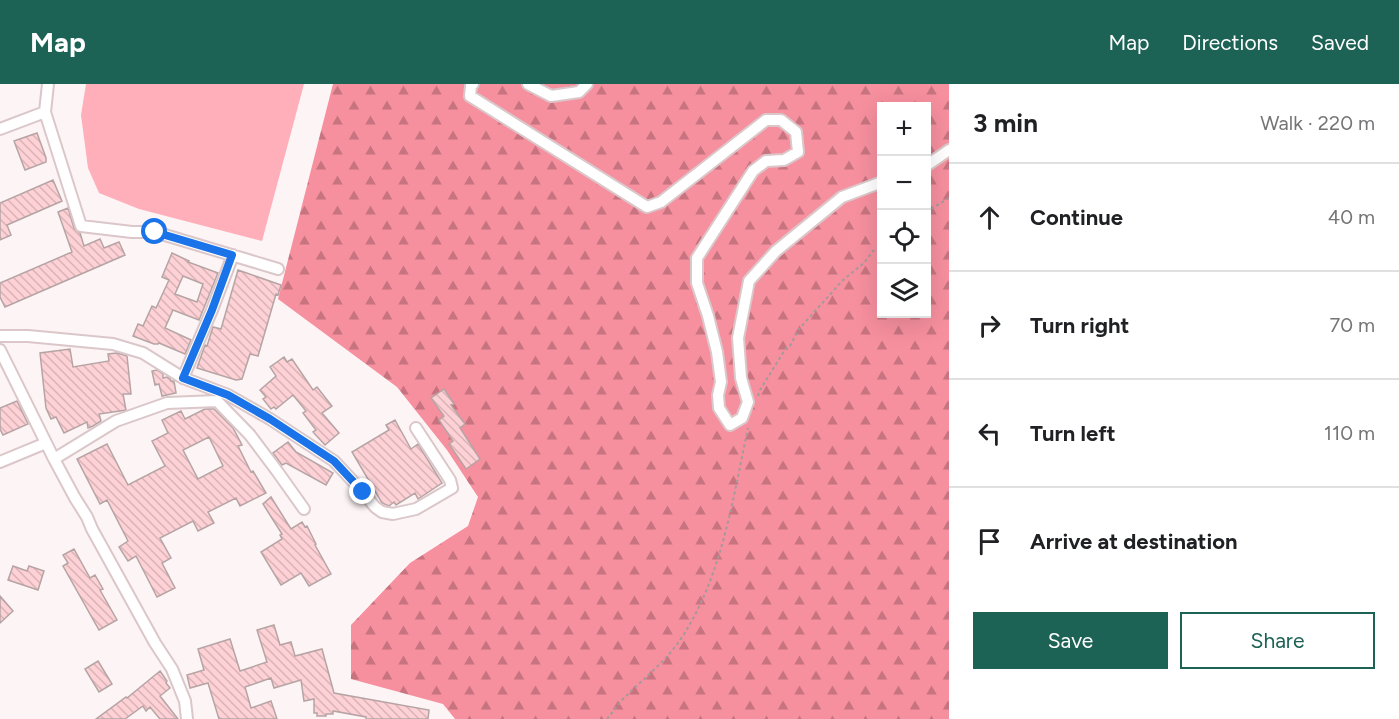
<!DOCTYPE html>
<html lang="en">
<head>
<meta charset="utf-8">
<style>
	body { margin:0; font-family:Figtree,sans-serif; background:#f2f2f2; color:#202124 }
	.controls { position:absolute; right:18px; top:18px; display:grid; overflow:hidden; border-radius:0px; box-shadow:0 6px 24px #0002 }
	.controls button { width:54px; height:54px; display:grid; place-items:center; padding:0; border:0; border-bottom:2px solid #e0e0e0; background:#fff; color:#202124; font:30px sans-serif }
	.stop { position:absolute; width:18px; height:18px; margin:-14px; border:4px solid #1a73e8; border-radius:50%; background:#fff }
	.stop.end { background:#1a73e8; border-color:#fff; box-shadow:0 2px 6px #0008 }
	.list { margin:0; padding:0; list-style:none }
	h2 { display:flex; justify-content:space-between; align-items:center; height:78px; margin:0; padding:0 24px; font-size:26px }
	h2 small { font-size:20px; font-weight:400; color:#757577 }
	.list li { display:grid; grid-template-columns:39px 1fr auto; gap:18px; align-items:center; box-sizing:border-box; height:108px; padding:0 24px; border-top:2px solid #e0e0e0 }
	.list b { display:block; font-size:22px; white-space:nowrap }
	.list em { font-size:20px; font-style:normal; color:#757577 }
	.actions { display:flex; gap:12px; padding:18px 24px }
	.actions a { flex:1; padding:14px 0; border:2px solid #1c6255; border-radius:0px; text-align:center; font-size:21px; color:#1c6255 }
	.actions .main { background:#1c6255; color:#fff }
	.icon { flex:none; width:33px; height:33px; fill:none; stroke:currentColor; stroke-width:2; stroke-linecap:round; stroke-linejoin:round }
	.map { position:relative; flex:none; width:949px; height:635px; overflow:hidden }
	header { display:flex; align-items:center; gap:36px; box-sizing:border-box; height:84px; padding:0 30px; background:#1c6255; color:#fff }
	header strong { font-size:28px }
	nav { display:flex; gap:33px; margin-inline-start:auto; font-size:21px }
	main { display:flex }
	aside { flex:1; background:#fff }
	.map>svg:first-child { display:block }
	.forest { fill:url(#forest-firs); fill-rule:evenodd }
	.park { fill:#ffafb9 }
	.building { fill:url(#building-back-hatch); stroke:#b6a4a5; stroke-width:1.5; fill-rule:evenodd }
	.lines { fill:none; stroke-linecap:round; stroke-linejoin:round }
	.street-casing { stroke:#dbc7c9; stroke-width:14 }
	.path { stroke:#a29a9b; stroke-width:2; stroke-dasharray:3 3; stroke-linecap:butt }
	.street { stroke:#fff; stroke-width:10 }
	.route { stroke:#1a73e8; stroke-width:8 }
</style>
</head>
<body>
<header>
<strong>Map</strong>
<nav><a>Map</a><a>Directions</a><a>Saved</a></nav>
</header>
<main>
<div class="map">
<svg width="949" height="635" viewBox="0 0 949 635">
	<defs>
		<pattern id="forest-firs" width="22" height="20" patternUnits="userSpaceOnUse" patternTransform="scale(1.5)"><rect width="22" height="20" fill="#f68f9e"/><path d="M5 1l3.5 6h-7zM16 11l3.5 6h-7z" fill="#c77480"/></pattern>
		<pattern id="building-back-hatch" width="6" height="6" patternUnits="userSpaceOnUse" patternTransform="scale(1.5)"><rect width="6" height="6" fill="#fdd1d5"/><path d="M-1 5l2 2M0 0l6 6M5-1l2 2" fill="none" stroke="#d9b3b6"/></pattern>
	</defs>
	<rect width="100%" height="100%" fill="#fdf4f5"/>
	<path class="forest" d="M333,0H949V635H455L443,620L351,595V541L410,479L468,442L478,413L447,366L397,303L278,215ZM882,22H926V230H882Z"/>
	<path class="park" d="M86,0H304L262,157L139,125L99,109L88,84L81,31Z"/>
	<path class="building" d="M37,49L46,74V78L25,86L14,57Z
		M53,96L62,117L7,141L11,151L0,156V119Z
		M68,124L74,144L80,149L84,162L100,155L104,164L119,158L125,171L5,223L0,213V199L72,168L58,128Z
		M172,169L189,177L188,178L218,189L199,236L173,226L165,244L191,256L185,270L159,259L158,260H154L133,252L138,240L143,242L152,222L156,224L169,196L162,193ZM183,192L203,200L197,218L175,210Z
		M238,186L281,201L278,211L276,210L258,272L250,270L242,295L236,296L197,284L205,261L207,262L213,243L221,245Z
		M70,265L73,283L109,277L108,270L117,269L127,272L131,310H123L126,326L99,330L101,337L93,342L88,344L87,338L64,349L56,333L51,335L46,324L40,269Z
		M284,273L287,278L292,275L313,306L317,303L332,322L322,329L339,349L325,361L313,348L316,346L303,329L306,327L293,311L276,325L274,323L271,325L263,315L266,313L260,306L276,292L270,283Z
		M157,286L163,290V294L167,293L170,295L171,297H174L176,309L162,312L159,300L155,301L152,287Z
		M444,305L454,320L451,321L465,340L460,344L480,375L466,385L449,360L453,357L439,336L444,332L431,314Z
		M17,317L28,340L3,351L0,345V324Z
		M205,325H214L233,344L242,361L238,362L251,388L253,387L266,409L240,422L236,414L208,428L214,439L198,447L193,437L160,454L171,474L162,479L175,504L157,513L136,472L128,477L119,463L128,457L107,416L100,420L77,375L107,360L128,401L165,382L152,357L168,349L162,336L181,327L185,335ZM209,353L223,382L198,395L183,366Z
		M395,336L411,365L418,360L442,399L418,415L415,409L396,421L394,418L389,422L382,419L352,368L389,346L386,341Z
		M288,358L296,368L333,389L326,401L286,379L282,381L273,369Z
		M271,413L291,445L302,438L305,443L307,442L316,460L315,461L331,490L309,502L301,489L281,501L261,468L282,455L280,451L282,450L263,420Z
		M74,465L90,494L95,491L103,505L100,506L117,536L99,546L63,482L68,479L63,471Z
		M13,482L27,487L29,482L44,487L38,506L8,496Z
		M0,512L13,527L0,539Z
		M274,541L280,561L291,558L295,572L322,565L334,609L429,626L428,635H366V633L333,627V630H326V632H317V629H314V615L304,617L301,596L274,604L271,594L245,603L251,624L271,617L277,635H219L208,599L190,604L187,591L204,586L198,565L230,555L240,587L267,578L257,546Z
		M98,577L112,600L99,608L85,585Z
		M160,587L167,597L166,599L170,604L160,612L178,635H160L150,623L146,627L143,622L125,635H96L126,613L127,614Z"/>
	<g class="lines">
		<defs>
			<path id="street" d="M473,0L471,2L470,12L647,123L661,118L766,36H781L796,48L798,68L784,76L766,77L753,87L697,174V199L708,232L717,268L721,298L718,311L719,324L730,341L742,334L748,318L741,294L738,254L749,197L776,167L842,113L882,98
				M528,0L551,12L579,8L587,0
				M45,28L81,142L132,148H155L278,185
				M0,45L45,28L48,0
				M926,82L949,66
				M0,252H28L113,260L143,269L183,294L228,311L270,335L334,377L363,408L375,423L382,428L393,430L416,425L452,404L450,396L416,344
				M0,266L54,375L75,414L87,433L92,445L155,559L172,585L185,617L187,635
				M183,294L212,226L233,171
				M54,375L116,337L167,319L217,317L250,351L277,387L304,425
				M0,378L46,359"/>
		</defs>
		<use href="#street" class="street-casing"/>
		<path class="path" d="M926,128L949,114
			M758,312L760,306L786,264L790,262L799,245L843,196L864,179L873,167L882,161
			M607,635C613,628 618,620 625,613C645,593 669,575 684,550C723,488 733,413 748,344"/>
		<use href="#street" class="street"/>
	</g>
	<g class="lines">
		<path class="route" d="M155,148L232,171L212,226L183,294L228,311L270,335L334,377L363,408"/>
	</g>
</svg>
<div class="controls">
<button>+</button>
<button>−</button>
<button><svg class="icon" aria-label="locate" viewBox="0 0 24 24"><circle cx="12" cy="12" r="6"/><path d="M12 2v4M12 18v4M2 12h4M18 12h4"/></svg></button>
<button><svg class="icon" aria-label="layers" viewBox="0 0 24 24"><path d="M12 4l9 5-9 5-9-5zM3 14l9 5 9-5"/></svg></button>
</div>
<div class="stop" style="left:155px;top:148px"></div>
<div class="stop end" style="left:363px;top:408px"></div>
</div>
<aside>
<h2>3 min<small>Walk · 220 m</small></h2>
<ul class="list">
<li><svg class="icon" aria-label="ahead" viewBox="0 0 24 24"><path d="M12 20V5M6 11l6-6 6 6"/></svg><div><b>Continue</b></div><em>40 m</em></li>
<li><svg class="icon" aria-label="right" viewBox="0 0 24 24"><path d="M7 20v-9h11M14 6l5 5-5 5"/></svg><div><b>Turn right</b></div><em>70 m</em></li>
<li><svg class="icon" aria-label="left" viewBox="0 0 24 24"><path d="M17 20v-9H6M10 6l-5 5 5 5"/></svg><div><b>Turn left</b></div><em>110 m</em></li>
<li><svg class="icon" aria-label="arrive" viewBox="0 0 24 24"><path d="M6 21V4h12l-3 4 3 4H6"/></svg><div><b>Arrive at destination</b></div></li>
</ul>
<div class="actions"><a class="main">Save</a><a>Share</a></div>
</aside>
</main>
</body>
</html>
